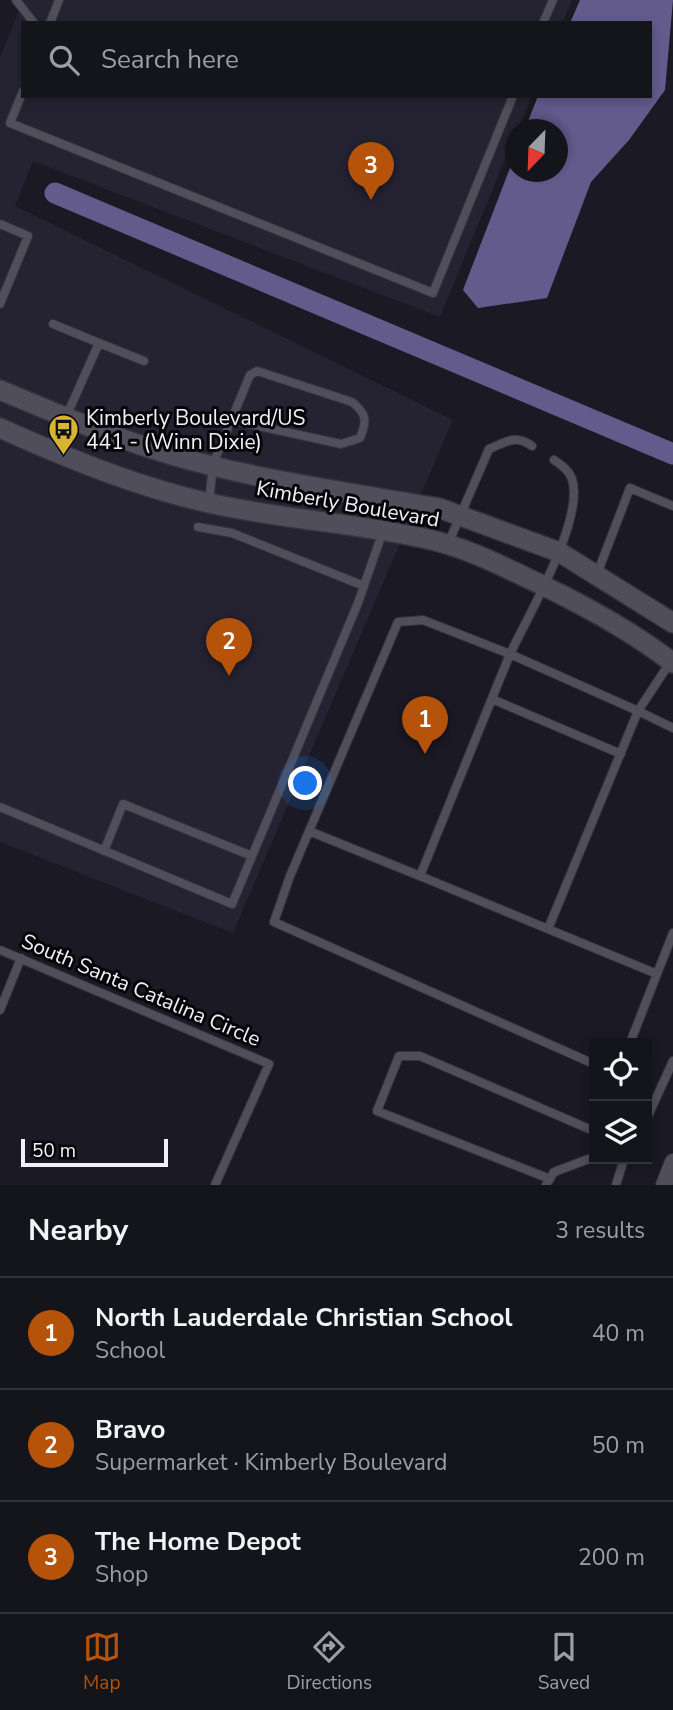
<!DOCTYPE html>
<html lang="en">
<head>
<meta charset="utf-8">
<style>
	body { margin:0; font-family:"Nunito Sans",sans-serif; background:#212128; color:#f1f3f6 }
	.controls { position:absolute; right:21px; bottom:21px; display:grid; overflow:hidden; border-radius:0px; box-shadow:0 4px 10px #0003 }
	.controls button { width:63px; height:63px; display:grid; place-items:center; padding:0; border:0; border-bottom:2px solid #33333a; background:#14141b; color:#f1f3f6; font:35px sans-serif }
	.compass { position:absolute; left:505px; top:119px; width:63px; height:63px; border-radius:50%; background:#14141b; box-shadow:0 4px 10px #0003; rotate:203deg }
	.scale { position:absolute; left:21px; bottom:18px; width:147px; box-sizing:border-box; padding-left:7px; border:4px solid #f1f0f7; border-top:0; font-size:19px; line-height:24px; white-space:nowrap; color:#f1f0f7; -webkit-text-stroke:5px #06060a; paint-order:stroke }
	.you { position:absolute; left:306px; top:784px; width:24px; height:24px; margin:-18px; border:5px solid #fff; border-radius:50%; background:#1a73e8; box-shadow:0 0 0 10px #1a73e833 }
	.badge { display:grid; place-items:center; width:46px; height:46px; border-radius:50%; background:#b45309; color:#fff; font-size:23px; font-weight:700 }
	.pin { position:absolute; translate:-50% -58px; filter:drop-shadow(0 2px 4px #0008) }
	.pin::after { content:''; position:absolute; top:37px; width:24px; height:21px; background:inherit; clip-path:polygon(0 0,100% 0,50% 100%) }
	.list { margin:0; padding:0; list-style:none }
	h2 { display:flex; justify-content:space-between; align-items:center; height:91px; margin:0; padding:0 28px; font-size:30px }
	h2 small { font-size:23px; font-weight:400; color:#9d9ea3 }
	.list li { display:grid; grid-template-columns:46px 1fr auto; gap:21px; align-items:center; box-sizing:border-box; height:112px; padding:0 28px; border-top:2px solid #33333a }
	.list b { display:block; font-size:26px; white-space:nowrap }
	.list p { margin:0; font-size:23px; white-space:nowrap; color:#9d9ea3 }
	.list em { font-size:23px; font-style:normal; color:#9d9ea3 }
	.icon { flex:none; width:38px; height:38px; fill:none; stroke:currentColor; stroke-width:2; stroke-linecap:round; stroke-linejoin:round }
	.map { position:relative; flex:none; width:673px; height:1185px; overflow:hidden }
	.search { position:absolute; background:#14141b; box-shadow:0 4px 10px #0003; left:21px; right:21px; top:21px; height:77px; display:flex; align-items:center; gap:18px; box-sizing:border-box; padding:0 24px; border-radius:0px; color:#9d9ea3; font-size:26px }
	.sheet { height:427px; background:#14141b }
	nav { display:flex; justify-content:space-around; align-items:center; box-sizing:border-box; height:98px; border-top:2px solid #33333a; background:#14141b; font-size:19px; color:#9d9ea3 }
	nav a { display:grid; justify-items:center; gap:4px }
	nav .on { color:#b45309 }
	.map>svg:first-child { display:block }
	.built { fill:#252332 }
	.water { fill:#625b8c }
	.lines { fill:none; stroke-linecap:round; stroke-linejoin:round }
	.canal { stroke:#625b8c; stroke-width:21 }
	.service-casing { stroke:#35343c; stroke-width:10 }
	.minor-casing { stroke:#35343c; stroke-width:18 }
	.tertiary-casing { stroke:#35343c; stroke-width:22 }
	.service { stroke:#4f4e5a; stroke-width:8 }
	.minor { stroke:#4f4e5a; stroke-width:16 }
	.tertiary { stroke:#4f4e5a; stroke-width:19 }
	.labels { text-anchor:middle; stroke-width:6; stroke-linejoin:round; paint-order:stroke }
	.poi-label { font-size:21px; fill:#f1f0f7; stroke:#06060a; text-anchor:start }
	.street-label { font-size:21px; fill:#f1f0f7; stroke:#06060a }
</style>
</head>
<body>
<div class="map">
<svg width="673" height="1185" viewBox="0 0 673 1185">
	<rect width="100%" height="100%" fill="#1b1a24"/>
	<path class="built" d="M23,0H572L562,23H23V96H532L518,129L516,130L515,135L440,317L33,161L15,206L453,420L233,933L0,842V58Z"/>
	<path class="water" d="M580,0H673L665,90L629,140L591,182L547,298L478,308L463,290L515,155L516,172H558V130L525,129L538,96H650V23H570Z"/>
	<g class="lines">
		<path class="canal" d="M55,193L673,454"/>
		<defs>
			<path id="service" d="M16,0L34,23
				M50,23L59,0
				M543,23L553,0
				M23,91L10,123L433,293L513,96
				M0,224L28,236L0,304
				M53,324L99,343L66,417
				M99,343L144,361
				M209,503L213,464L250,375L257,371L352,402C367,414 367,421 360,438L341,444L231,420
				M198,527L232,533L364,586
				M448,544L489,449C506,442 515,434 532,446
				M597,574L630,488L673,506
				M671,661L638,711L673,728
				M492,699L621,754
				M0,807L232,904L358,603L383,531
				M309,831L420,876L510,654L423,620L398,622L290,876L274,922L594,1064
				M104,851L123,804L252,856
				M420,876L548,929L638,711L510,654C528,616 585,519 572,479C569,470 561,465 554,460
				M548,929L657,974
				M0,950L269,1064L215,1185
				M0,1010L21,958
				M630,1043L673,933
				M647,1118L673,1061
				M550,1179L377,1111L399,1056H420L594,1131
				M546,1185L554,1172L594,1157
				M616,1185L624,1159"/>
			<path id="minor" d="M664,1185L673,1162"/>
			<path id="tertiary" d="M0,390C55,413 109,436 165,453C254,480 348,492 439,508L559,552L673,623
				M0,428C67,458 137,487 209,503C280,519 353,523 423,538C467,547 506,568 546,587C591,609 633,632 673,663"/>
		</defs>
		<use href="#service" class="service-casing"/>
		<use href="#minor" class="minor-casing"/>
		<use href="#tertiary" class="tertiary-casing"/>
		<use href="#service" class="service"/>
		<use href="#minor" class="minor"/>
		<use href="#tertiary" class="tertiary"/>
	</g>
	<defs>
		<symbol id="bus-pin" viewBox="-11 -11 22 30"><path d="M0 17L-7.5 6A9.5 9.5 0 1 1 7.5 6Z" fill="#d8b434" stroke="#06060a"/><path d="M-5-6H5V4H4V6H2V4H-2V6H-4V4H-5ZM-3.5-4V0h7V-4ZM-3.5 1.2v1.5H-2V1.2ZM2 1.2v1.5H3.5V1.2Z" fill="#111"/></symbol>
	</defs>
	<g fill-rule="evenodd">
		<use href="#bus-pin" x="46" y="412" width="35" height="47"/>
	</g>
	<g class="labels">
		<g class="poi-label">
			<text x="86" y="425">Kimberly Boulevard/US<tspan x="86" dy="24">441 - (Winn Dixie)</tspan></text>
		</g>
		<g class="street-label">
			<text transform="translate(348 504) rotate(10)" y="7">Kimberly Boulevard</text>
			<text transform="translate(141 990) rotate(23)" y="7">South Santa Catalina Circle</text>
		</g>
	</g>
</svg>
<div class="controls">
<button><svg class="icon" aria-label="locate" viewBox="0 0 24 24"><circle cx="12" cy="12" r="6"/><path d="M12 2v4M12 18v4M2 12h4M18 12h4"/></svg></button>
<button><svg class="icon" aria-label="layers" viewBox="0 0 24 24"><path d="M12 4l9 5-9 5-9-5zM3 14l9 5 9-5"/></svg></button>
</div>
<svg class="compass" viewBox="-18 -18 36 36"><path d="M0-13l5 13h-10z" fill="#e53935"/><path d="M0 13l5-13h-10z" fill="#9d9ea3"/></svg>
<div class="scale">50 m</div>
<div class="you"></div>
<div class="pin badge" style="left:425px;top:754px">1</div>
<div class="pin badge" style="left:229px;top:676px">2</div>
<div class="pin badge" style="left:371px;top:200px">3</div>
<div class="search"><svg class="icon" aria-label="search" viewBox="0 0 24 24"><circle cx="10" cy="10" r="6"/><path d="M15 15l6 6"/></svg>Search here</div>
</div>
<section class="sheet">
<h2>Nearby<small>3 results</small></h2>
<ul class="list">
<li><span class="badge">1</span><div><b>North Lauderdale Christian School</b><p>School</p></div><em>40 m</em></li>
<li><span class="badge">2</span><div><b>Bravo</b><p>Supermarket · Kimberly Boulevard</p></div><em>50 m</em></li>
<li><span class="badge">3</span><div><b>The Home Depot</b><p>Shop</p></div><em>200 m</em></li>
</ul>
</section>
<nav>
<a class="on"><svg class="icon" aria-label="map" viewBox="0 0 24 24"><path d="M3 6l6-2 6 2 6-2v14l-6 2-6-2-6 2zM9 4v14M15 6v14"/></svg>Map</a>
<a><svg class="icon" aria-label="directions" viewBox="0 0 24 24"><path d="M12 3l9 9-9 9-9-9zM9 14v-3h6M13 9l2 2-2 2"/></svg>Directions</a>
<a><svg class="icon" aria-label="saved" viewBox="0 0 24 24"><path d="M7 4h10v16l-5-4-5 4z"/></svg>Saved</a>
</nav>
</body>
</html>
